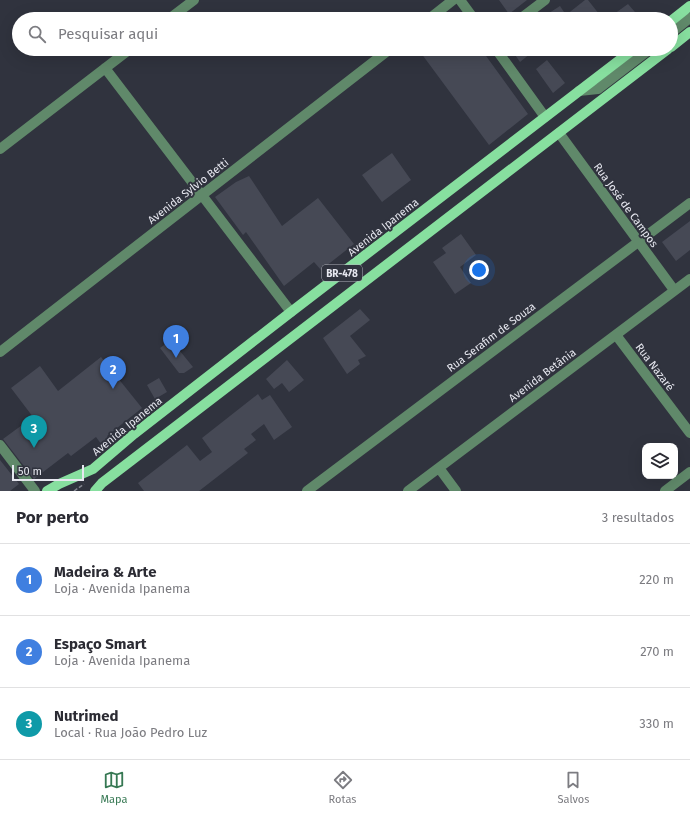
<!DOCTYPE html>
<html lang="pt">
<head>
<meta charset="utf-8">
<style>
	body { margin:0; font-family:"Fira Sans",sans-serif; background:#f2f2f3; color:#2b2b33 }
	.controls { position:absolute; right:12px; bottom:12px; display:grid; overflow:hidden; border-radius:8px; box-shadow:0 4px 16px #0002 }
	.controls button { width:36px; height:36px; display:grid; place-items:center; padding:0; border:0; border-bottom:1px solid #e1e1e2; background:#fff; color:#2b2b33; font:20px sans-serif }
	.scale { position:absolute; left:12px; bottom:10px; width:72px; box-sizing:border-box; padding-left:4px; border:2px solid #e7e8f0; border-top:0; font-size:11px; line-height:14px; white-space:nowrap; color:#e7e8f0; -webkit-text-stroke:3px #30333e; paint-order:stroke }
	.you { position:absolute; left:479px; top:270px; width:14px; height:14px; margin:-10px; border:3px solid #fff; border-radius:50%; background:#1a73e8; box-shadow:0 0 0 6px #1a73e833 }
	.badge { display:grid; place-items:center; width:26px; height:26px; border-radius:50%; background:#367853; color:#fff; font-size:13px; font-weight:700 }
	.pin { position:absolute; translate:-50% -33px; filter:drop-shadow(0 1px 2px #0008) }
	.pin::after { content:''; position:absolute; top:21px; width:14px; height:12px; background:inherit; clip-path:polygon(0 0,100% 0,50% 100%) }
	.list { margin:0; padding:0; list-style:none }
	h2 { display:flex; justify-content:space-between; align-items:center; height:52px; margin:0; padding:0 16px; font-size:17px }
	h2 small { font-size:13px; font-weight:400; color:#7c7c81 }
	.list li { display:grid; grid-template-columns:26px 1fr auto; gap:12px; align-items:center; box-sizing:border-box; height:72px; padding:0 16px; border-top:1px solid #e1e1e2 }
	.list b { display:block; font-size:15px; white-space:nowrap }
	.list p { margin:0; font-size:13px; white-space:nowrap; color:#7c7c81 }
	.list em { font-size:13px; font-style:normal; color:#7c7c81 }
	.icon { flex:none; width:22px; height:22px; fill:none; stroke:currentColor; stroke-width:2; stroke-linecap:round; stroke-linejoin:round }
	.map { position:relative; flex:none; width:690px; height:491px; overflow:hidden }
	.search { position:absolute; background:#fff; box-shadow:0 4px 16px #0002; left:12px; right:12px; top:12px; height:44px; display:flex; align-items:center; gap:10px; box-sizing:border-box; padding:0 14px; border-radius:22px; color:#7c7c81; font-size:15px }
	.sheet { height:268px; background:#fff }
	nav { display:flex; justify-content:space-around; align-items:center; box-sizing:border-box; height:56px; border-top:1px solid #e1e1e2; background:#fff; font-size:11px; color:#7c7c81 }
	nav a { display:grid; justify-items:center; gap:2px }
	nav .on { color:#367853 }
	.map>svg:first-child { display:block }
	.building { fill:#464955 }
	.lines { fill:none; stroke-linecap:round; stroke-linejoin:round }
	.path { stroke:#82848e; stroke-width:1.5; stroke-dasharray:4 2; stroke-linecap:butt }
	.minor { stroke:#60896a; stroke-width:10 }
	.major { stroke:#87df9f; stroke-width:10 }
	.labels { text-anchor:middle; stroke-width:4; stroke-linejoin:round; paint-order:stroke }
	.shield { fill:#30333e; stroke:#b0b2bb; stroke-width:1 }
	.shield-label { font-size:10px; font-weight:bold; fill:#e7e8f0 }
	.street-label { font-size:11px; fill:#e7e8f0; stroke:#30333e }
</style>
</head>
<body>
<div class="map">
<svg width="690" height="491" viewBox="0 0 690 491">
	<rect width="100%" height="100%" fill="#30333e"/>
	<path class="building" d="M499,0H527L509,14Z
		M585,0H588L603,19H544L550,14L549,13L560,6L566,15Z
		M628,4L641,19H607Z
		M418,49H481L528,114L489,145Z
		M511,49H536L520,62Z
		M547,60L565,83L553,93L536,69Z
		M392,153L411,180L382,202L362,175Z
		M249,176L282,226L318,198L354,244L321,270L314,262L284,286L246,232L243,235L215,197L236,182Z
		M690,221V250L676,261L662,242Z
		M461,234L476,255L460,267L471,283L455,294L433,262L446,253L442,248Z
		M360,309L370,320L350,336L366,356L358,360L360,364L347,374L323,338Z
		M171,340L193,367L184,373H179L160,348Z
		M101,357L142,408L107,436L112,442L104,448L96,437L71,456L68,453L34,479L3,439L33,417L11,388L40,366L58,391Z
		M287,360L304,380L289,392L282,383L274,389L266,379Z
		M159,378L167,392L155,399L147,385Z
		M258,394L262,400L270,395L292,427L274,440L264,424L251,434L256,440L244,449L248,453L199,491H144L138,483L187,445L200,461L212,452L202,438Z
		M0,460L19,484L10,491H0Z"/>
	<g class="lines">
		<path class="path" d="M74,491L84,484"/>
		<path class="minor" d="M460,0L474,19
			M169,19L194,0
			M429,19L453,0
			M520,19L545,0
			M671,33L690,18
			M496,49L545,117
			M105,68L291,312
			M579,91L598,89L650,49
			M559,133L674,290
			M0,149L130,49
			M616,335L690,433
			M0,352L390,49
			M0,445L35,491
			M439,468L456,491
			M307,491L690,203
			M408,491L690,279
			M665,491L690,472"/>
		<path class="major" d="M671,21L690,6
			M671,47L690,32
			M47,491L59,484L93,469L134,434L291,312L634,49
			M95,491L102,483L668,49"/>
	</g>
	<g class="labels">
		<rect class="shield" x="322" y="265" width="40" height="16" rx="3"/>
		<g class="shield-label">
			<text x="342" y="277">BR-478</text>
		</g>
		<g class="street-label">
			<text transform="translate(188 191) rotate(-38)" y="4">Avenida Sylvio Betti</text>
			<text transform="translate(626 205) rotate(54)" y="4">Rua José de Campos</text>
			<text transform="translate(383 227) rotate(-38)" y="4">Avenida Ipanema</text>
			<text transform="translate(491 337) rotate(-37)" y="4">Rua Serafim de Souza</text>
			<text transform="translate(655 367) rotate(53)" y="4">Rua Nazaré</text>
			<text transform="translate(542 375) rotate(-37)" y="4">Avenida Betânia</text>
			<text transform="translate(127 426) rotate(-39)" y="4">Avenida Ipanema</text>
		</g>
	</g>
</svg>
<div class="controls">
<button><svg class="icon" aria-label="layers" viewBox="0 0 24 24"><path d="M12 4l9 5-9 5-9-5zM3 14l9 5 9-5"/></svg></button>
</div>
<div class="scale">50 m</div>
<div class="you"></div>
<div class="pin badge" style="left:176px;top:358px;background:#3f7fe0">1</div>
<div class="pin badge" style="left:113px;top:389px;background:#3f7fe0">2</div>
<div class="pin badge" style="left:34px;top:448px;background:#0f9aa8">3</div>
<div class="search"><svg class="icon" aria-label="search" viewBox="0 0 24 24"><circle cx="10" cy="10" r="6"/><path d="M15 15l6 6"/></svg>Pesquisar aqui</div>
</div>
<section class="sheet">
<h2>Por perto<small>3 resultados</small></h2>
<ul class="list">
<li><span class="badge" style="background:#3f7fe0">1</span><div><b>Madeira &amp; Arte</b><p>Loja · Avenida Ipanema</p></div><em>220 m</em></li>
<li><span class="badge" style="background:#3f7fe0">2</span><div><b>Espaço Smart</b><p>Loja · Avenida Ipanema</p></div><em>270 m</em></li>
<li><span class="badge" style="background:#0f9aa8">3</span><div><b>Nutrimed</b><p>Local · Rua João Pedro Luz</p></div><em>330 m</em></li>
</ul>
</section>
<nav>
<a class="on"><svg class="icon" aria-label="map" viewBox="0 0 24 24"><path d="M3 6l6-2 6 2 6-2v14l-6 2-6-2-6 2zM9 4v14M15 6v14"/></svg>Mapa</a>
<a><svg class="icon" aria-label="directions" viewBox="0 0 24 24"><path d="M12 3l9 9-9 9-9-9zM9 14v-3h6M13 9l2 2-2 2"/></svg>Rotas</a>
<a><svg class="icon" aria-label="saved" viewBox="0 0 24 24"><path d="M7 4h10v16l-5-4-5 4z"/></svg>Salvos</a>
</nav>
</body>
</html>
